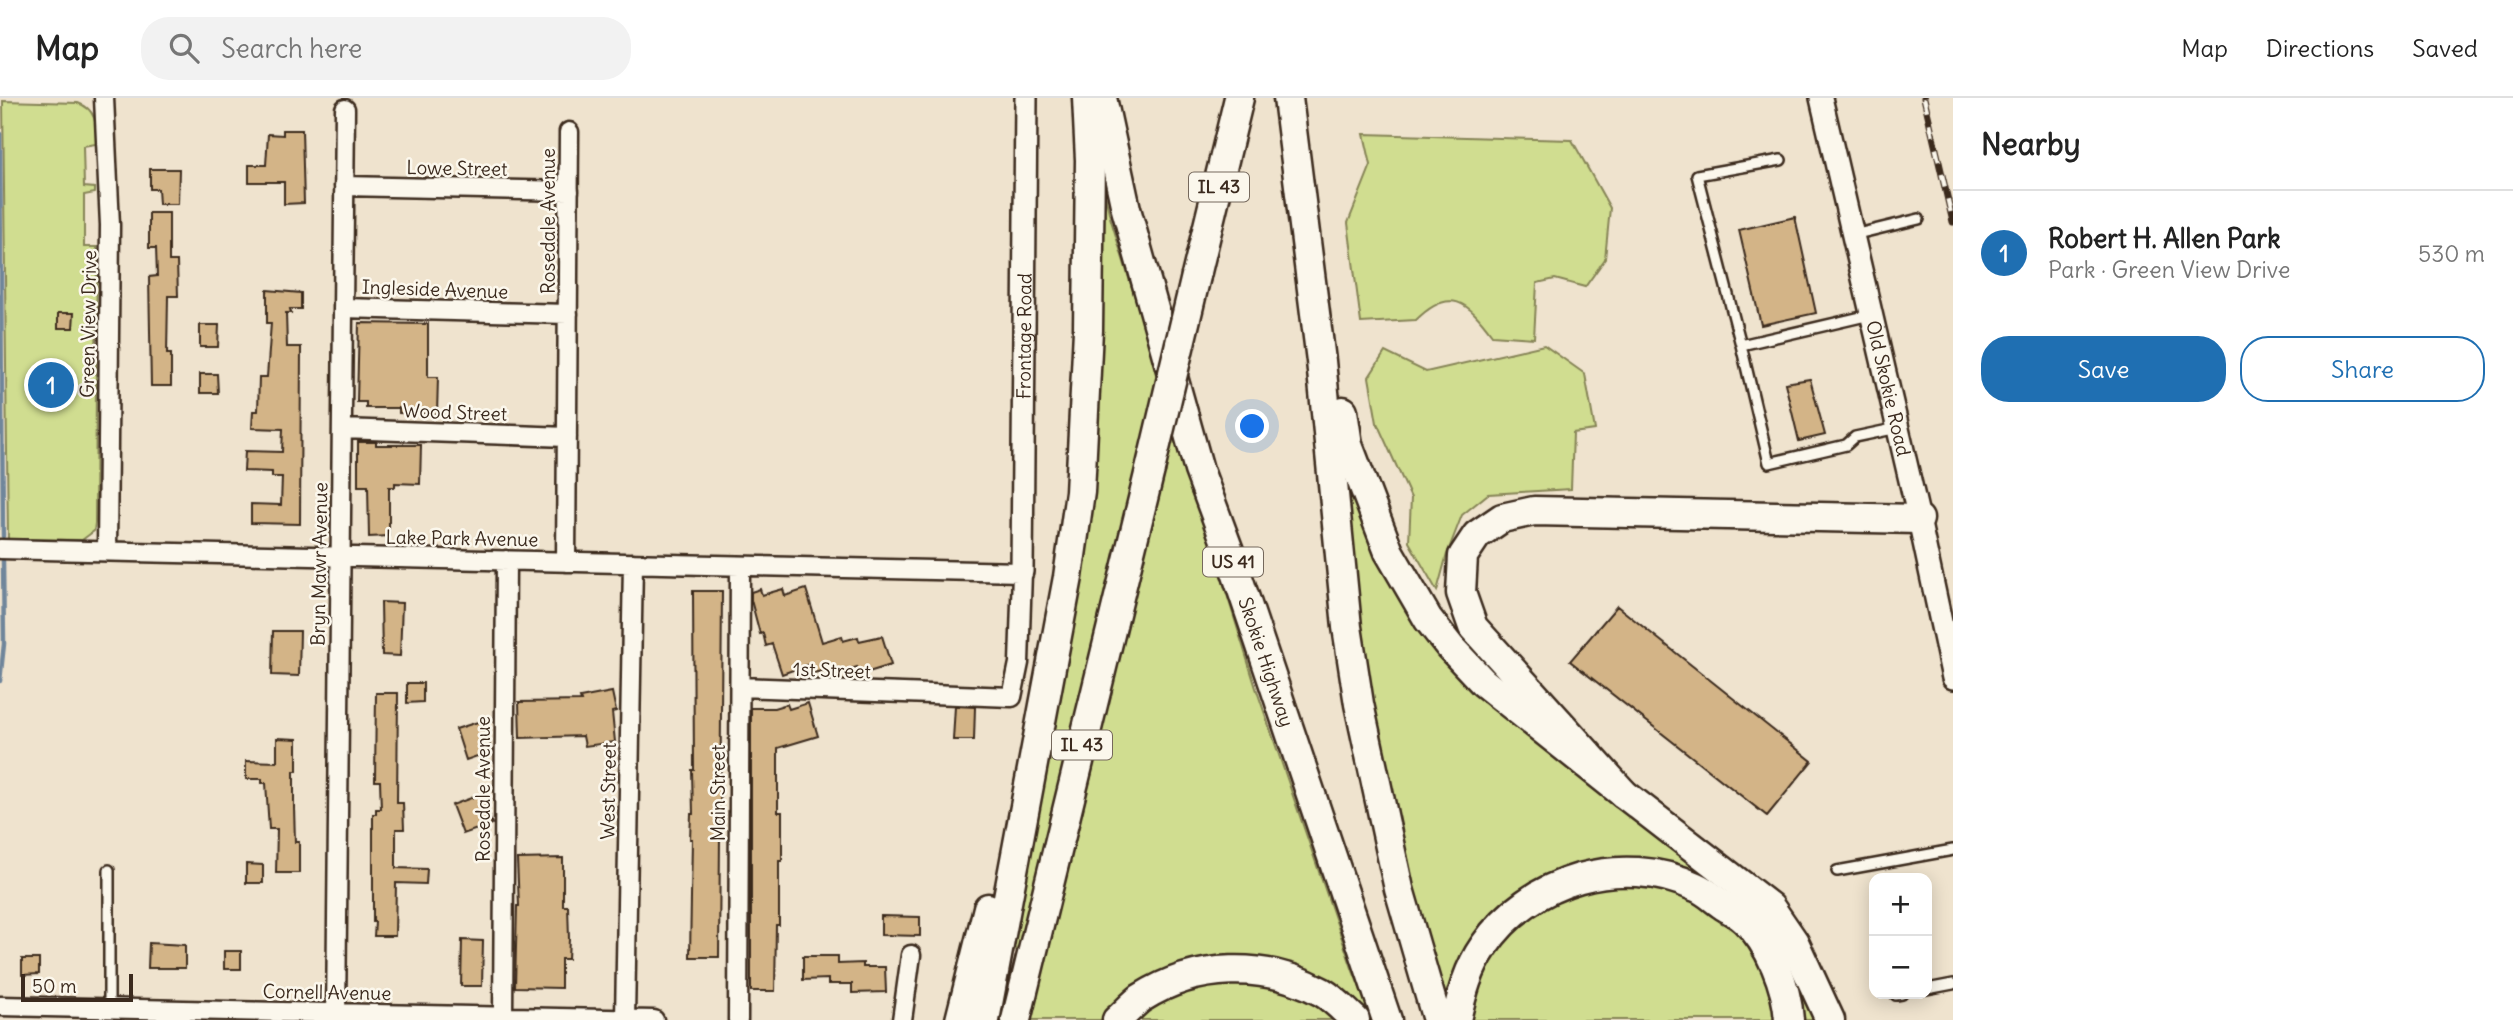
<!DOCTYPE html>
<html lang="en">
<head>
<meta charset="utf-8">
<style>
	body { margin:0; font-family:Delius,sans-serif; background:#f2f2f2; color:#222 }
	.controls { position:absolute; right:21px; bottom:21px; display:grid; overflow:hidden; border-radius:14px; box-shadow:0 4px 18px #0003 }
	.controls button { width:63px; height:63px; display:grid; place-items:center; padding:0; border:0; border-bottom:2px solid #e0e0e0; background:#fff; color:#222; font:35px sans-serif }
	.scale { position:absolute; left:21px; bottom:18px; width:112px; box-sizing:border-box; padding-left:7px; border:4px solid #3b2a1e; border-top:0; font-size:19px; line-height:24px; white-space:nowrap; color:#3b2a1e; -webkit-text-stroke:5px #fbf7ec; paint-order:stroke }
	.you { position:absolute; left:1253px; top:329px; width:24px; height:24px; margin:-18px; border:5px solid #fff; border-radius:50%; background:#1a73e8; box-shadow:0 0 0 10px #1a73e833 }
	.badge { display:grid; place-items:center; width:46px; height:46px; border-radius:50%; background:#1f6fb2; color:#fff; font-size:23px; font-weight:700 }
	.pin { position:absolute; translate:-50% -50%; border:4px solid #fff; box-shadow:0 2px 7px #0006 }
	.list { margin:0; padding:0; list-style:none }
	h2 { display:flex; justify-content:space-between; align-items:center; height:91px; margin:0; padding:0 28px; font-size:30px }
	h2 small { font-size:23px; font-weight:400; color:#767676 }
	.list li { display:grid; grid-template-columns:46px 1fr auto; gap:21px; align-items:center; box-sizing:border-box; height:126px; padding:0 28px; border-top:2px solid #e0e0e0 }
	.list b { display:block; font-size:26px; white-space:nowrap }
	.list p { margin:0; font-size:23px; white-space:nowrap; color:#767676 }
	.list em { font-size:23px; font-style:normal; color:#767676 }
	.actions { display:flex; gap:14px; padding:21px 28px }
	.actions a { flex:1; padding:16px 0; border:2px solid #1f6fb2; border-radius:28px; text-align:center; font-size:24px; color:#1f6fb2 }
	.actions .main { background:#1f6fb2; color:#fff }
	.icon { flex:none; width:38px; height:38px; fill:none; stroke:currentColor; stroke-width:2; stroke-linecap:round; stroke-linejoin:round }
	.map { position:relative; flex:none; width:1953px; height:922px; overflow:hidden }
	header { display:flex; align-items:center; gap:42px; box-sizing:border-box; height:98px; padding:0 35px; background:#fff; border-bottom:2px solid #e0e0e0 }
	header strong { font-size:33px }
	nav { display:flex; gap:38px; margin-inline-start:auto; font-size:24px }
	.search { width:490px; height:63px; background:#f2f2f2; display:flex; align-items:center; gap:18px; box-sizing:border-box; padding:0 24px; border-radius:28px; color:#767676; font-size:26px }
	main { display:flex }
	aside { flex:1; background:#fff }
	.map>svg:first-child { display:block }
	.green { fill:#d0dd90; stroke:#868457; stroke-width:2 }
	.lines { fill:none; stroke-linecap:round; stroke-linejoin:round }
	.stream { stroke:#70869b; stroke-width:4.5 }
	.building { fill:#d3b487; stroke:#3b2a1e; stroke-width:2 }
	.service-casing { stroke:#3b2a1e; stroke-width:14 }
	.minor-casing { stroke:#3b2a1e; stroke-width:23 }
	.tertiary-casing { stroke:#3b2a1e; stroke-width:26 }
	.primary-casing { stroke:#3b2a1e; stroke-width:33 }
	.trunk-casing { stroke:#3b2a1e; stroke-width:33 }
	.service { stroke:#fbf7ec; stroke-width:9 }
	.minor { stroke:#fbf7ec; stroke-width:18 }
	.tertiary { stroke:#fbf7ec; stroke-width:21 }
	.primary { stroke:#fbf7ec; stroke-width:28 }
	.trunk { stroke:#fbf7ec; stroke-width:28 }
	.rail-casing { stroke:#3b2a1e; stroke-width:7 }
	.rail { stroke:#fbf7ec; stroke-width:4.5; stroke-dasharray:13; stroke-linecap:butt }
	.primary-bridge-casing { stroke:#3b2a1e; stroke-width:33; stroke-linecap:butt }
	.primary-bridge { stroke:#fbf7ec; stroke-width:28 }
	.labels { text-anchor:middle; stroke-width:5; stroke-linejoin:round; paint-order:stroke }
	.shield { fill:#fbf7ec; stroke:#75685c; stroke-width:2 }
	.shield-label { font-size:18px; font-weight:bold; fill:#3b2a1e }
	.street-label { font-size:19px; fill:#3b2a1e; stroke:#fbf7ec }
</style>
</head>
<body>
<header>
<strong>Map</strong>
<div class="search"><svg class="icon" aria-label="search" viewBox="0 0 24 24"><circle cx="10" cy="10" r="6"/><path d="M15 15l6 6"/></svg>Search here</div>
<nav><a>Map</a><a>Directions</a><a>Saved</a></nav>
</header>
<main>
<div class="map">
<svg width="1953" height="922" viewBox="0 0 1953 922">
	<rect width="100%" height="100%" fill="#efe3ce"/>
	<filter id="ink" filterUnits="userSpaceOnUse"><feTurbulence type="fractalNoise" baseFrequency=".0143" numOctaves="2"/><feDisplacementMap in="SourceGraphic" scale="14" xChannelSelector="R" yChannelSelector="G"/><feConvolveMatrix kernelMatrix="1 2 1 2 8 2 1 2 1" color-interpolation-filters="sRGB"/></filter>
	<g filter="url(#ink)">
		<path class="green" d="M3,3L78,5C98,12 96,28 96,46L83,48L84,89L95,90V95L84,97V149H97L95,425L94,433L82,442L8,441Z
			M1364,36L1572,42L1610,110L1605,161L1585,189L1555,181L1537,185L1534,240L1492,237C1468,204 1450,188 1416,222L1361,225L1348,125L1371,67Z
			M1103,88L1110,119L1256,590L1353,873L1373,922H1364L1260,862L1104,922H1031L1092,674L1127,517L1143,356L1121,433L1124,437L1018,853L1013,850L1014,844L1075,514Z
			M1544,247L1585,276L1595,332L1573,335L1571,391L1488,396L1462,417L1447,456L1437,493L1409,444L1411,400L1377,325L1369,279L1385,254L1426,274Z
			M1331,278L1405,506L1772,827L1818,922H1794L1789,894L1709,788L1545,782L1449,912L1423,847L1361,570Z
			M1592,782L1679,790L1738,830L1768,878L1778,922H1466L1468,901L1512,823Z
			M1270,881L1345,922H1124L1184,885Z"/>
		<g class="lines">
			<path class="stream" d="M0,36L3,438
				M0,583L4,546L3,463"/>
		</g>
		<path class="building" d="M283,32H302L304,105L284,106V84H249V67H266L268,36L283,37Z
			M150,71H179L178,106H159L158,91H150Z
			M149,115H169V163H177L178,198H168L167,256H171V288H151L149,179L157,178L156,150H149Z
			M1795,119L1816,215L1761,227L1739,132Z
			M267,192L301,195V211H290L291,215H286L287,249H301L300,426L251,425V406L281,407L282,379H272V374L244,373L245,353L282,354L283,331L252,330L253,313H258L259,279H267L271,225H267Z
			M58,215H74L73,230H58Z
			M359,225L428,226V279H438L437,316L399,315V310H366V304H357Z
			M200,227H219L218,249H200Z
			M200,276H217L218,295H200Z
			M1810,281L1825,337L1799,343L1785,285Z
			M358,344H376V347H421L420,386L395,385V389H389V438L369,439L368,388H358Z
			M760,491L762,497L783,491L785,498L806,491L822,544L842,538L843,543L858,539L859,543L882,538L891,567L859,577L857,569L838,575L836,569L810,576L807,567L782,576L772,546L766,548L763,535L760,536L751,502V494Z
			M693,493H722L719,859H690L692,741H690L691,716H693L692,672H694Z
			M381,504L402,505L400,558L382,557Z
			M1617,508L1812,663L1767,718L1570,563Z
			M273,533H300L299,578L272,577Z
			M407,585H423V604L407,605Z
			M612,594L616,613L612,614L615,644L585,648L583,638L520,640L519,604L581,603L580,600Z
			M376,595H398L397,705H403L404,731H396V770L427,771L426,786L396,785L395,838H374L375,824H373V716H376V711H381L380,683H375Z
			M808,605L818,638L778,650V714H782V763H779V827H776L775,893H751V610H774L787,606L789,611Z
			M955,608L975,609L974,642H953Z
			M481,623L492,653L466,662L456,631Z
			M277,640L297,641V673H294V709L295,744H299V775H276L277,731H269L266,685H262V681H246V663L277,664Z
			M482,696L492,726L463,736L452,707Z
			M563,760V808H568L569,841L568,861H561V890L515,889L517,808H519L517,761Z
			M246,766L263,767V785H246Z
			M881,818L920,819V838L881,837Z
			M462,842L483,843L482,888H461Z
			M149,845L185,847V870H148Z
			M224,853H241V871H224Z
			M803,858H838V866L863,865V869H885L886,894L852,895V886H828V881L803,882Z
			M22,861H39V876L22,877Z"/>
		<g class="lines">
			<defs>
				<path id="service" d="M1781,62L1697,77L1741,247L1870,217
					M1853,137L1919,121
					M1741,247L1769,365L1846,347L1855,339L1898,330
					M1837,773L1953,752
					M1927,891L1953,886
					M1896,897L1902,896
					M109,910V772"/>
				<path id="minor" d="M104,0L110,127L107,453
					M344,88L569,93
					M343,210L568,216
					M342,331L567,339
					M0,451L1022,474L1019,565L1012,599L740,589
					M566,464L569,34
					M0,908L654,922
					M503,919L506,462
					M625,921L633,465
					M336,922L345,11
					M738,922L740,468
					M902,922L911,857"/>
				<g id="tertiary">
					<path id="s1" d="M1821,0L1919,421L1953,580"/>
					<path id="s2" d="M1022,474L1026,0"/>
				</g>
				<path id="primary" d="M1196,178L1239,0
					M960,922L988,810
					M985,922L1068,479L1080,394L1088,232L1090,62L1087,0
					M1016,922L1150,372
					M1830,922L1794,844L1770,809L1624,696L1473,529L1461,495L1463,458L1477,437L1502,420L1534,413L1919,421"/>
				<g id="trunk">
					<path id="s3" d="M1102,0L1126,111L1199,372L1229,453L1387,922"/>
					<path d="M1288,0L1321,263L1347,529L1359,606L1399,791L1437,922"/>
					<path d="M1343,313L1348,347L1389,454L1428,521L1450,549L1483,584L1624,696"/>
					<path d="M1117,922C1125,915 1133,906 1141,900C1196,865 1265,863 1322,894C1334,901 1345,913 1355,922"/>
					<path d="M1456,922C1462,895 1468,871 1484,848C1529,781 1622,754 1696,789C1706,793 1714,801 1723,807C1730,812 1739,816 1745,822C1770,845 1787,889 1789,922"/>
				</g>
			</defs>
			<use href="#service" class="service-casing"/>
			<use href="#minor" class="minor-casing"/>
			<use href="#tertiary" class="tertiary-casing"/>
			<use href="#primary" class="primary-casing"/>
			<use href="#trunk" class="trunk-casing"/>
			<use href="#service" class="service"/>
			<use href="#minor" class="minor"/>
			<use href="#tertiary" class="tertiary"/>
			<use href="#primary" class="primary"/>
			<use href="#trunk" class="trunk"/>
			<defs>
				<path id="rail" d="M1924,0L1953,124"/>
			</defs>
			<use href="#rail" class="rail-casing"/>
			<use href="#rail" class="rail"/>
			<defs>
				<path id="primary-bridge" d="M1150,372L1196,178"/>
			</defs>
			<use href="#primary-bridge" class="primary-bridge-casing"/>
			<use href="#primary-bridge" class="primary-bridge"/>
		</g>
	</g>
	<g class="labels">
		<g class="shield">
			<rect x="1189" y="74.5" width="60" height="29" rx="5"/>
			<rect x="1203" y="449.5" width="60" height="29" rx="5"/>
			<rect x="1052" y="632.5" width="60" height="29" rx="5"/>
		</g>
		<g class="shield-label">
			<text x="1219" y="95">IL 43</text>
			<text x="1233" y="470">US 41</text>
			<text x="1082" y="653">IL 43</text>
		</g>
		<g class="street-label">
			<text transform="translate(457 70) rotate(1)" y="7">Lowe Street</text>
			<text transform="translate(548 123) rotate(-90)" y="7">Rosedale Avenue</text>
			<text transform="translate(435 191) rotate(2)" y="7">Ingleside Avenue</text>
			<text transform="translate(88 226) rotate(-89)" y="7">Green View Drive</text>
			<text dy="7" stroke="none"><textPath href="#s2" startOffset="236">Frontage Road</textPath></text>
			<text dy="7" stroke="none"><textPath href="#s1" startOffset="298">Old Skokie Road</textPath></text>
			<text transform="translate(455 314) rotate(2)" y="7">Wood Street</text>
			<text transform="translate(462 440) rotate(1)" y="7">Lake Park Avenue</text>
			<text transform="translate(319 466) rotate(-89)" y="7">Bryn Mawr Avenue</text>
			<text dy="7" stroke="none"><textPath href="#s3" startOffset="588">Skokie Highway</textPath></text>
			<text transform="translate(832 572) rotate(2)" y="7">1st Street</text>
			<text transform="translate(483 691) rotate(-90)" y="7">Rosedale Avenue</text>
			<text transform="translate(608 693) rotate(-89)" y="7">West Street</text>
			<text transform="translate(718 695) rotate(-90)" y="7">Main Street</text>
			<text transform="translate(327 894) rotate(1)" y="7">Cornell Avenue</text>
		</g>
	</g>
</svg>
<div class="controls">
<button>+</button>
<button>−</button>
</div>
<div class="scale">50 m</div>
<div class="you"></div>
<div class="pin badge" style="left:51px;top:287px">1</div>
</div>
<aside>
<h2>Nearby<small></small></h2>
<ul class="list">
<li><span class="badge">1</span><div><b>Robert H. Allen Park</b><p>Park · Green View Drive</p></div><em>530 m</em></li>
</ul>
<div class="actions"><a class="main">Save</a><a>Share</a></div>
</aside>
</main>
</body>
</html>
